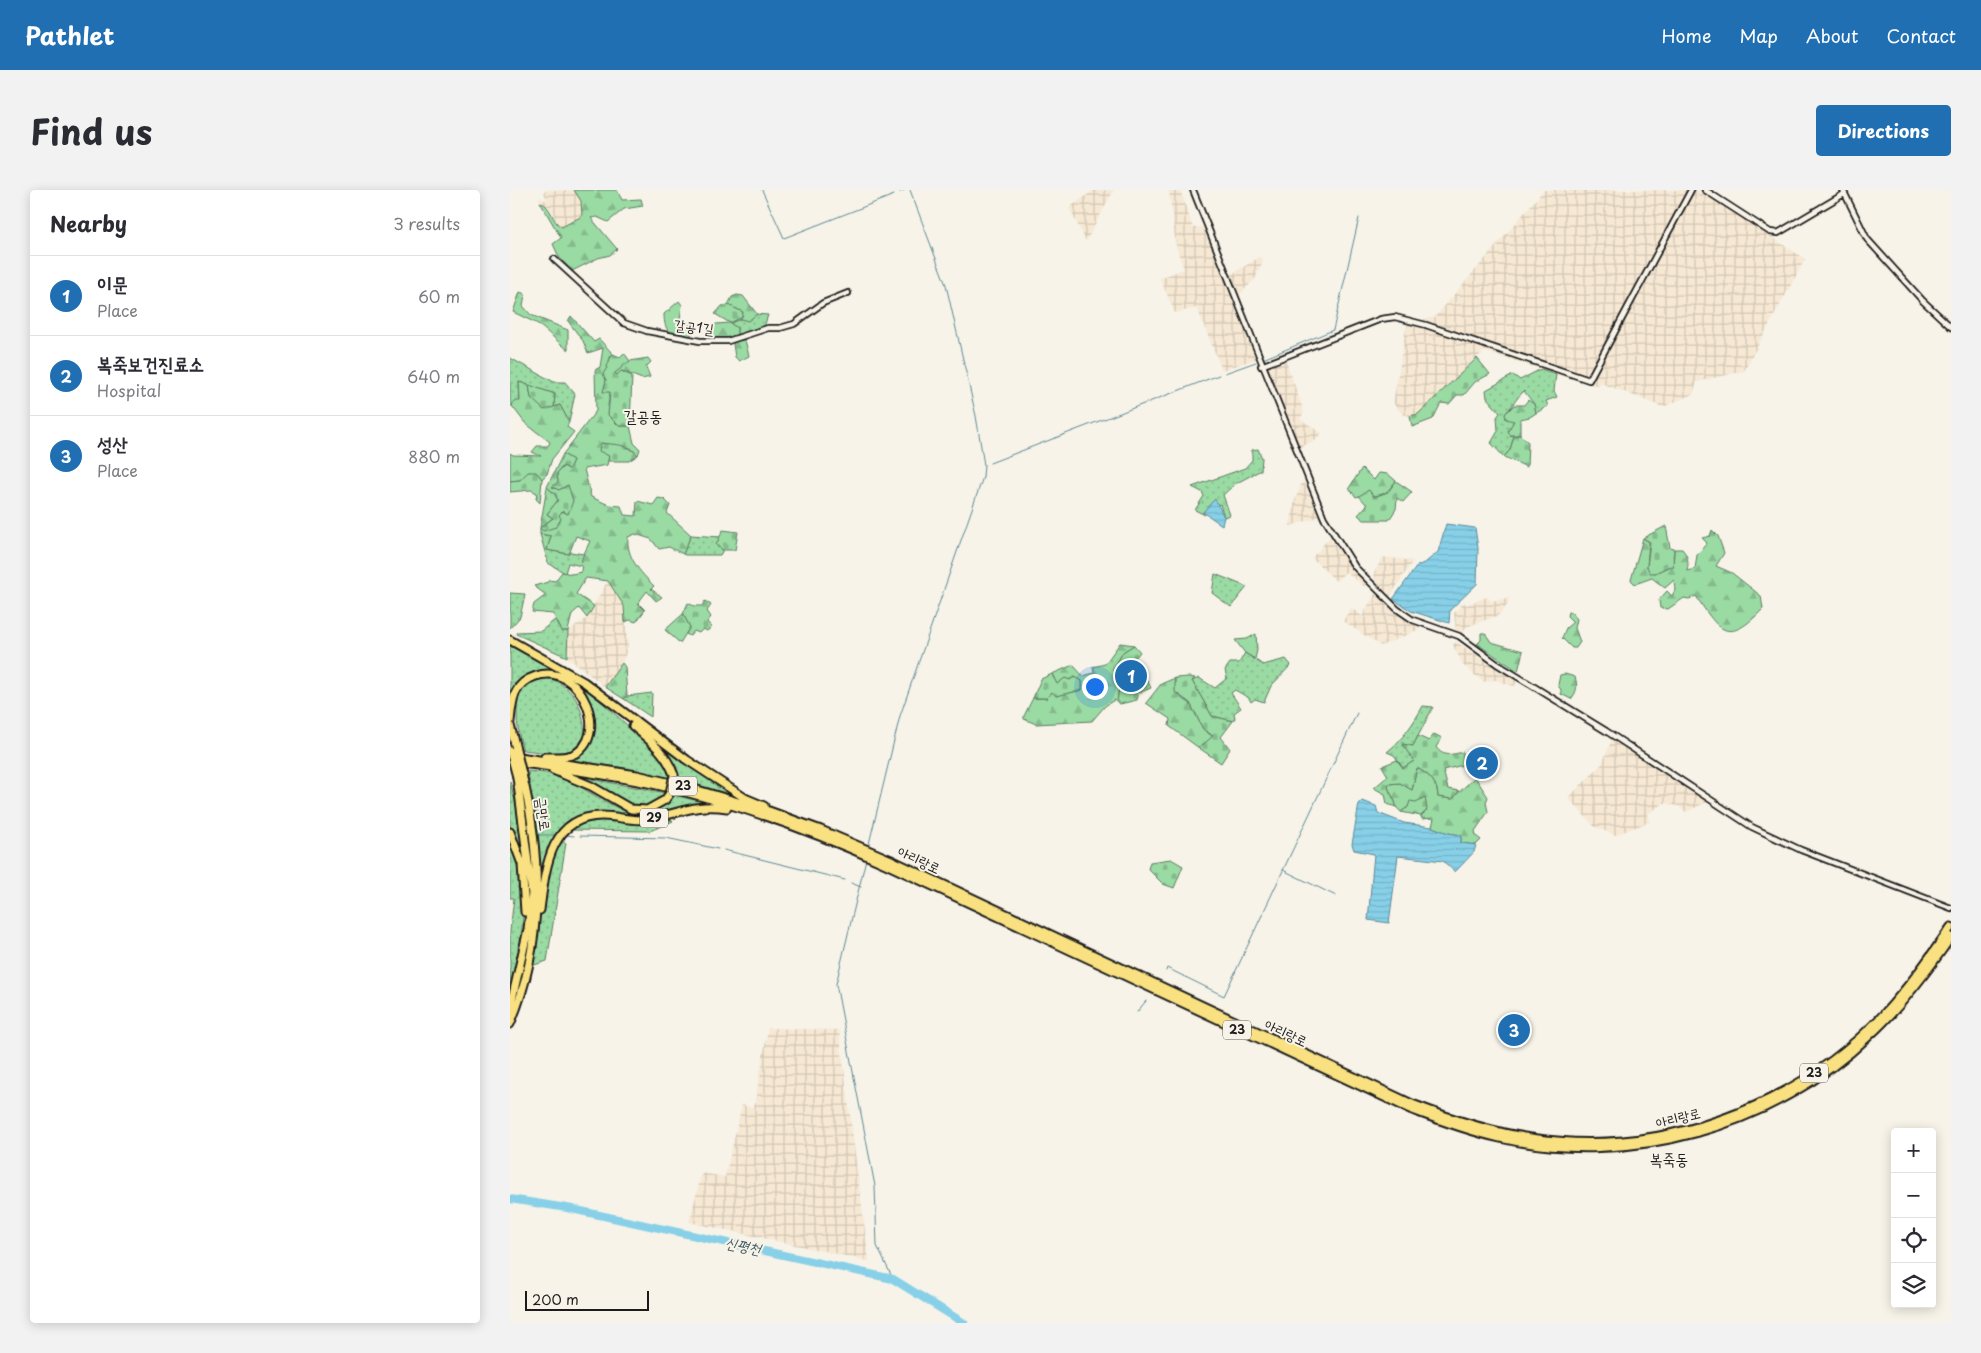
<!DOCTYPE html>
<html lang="en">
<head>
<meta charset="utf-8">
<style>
	body { margin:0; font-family:"Playpen Sans","Poor Story",sans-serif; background:#f2f2f3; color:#2b2b33 }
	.controls { position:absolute; right:15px; bottom:15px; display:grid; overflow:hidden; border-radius:5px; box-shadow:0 2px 12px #0003 }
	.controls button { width:45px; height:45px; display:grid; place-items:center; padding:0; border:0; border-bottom:1px solid #e1e1e2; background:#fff; color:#2b2b33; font:25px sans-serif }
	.scale { position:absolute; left:15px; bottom:12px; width:124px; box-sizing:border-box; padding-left:5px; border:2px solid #1c1c1c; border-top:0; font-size:14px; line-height:18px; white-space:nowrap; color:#1c1c1c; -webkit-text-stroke:4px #f7f3e8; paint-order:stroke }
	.you { position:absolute; left:584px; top:496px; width:18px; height:18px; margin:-12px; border:4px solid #fff; border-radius:50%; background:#1a73e8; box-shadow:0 0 0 8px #1a73e833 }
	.badge { display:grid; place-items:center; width:32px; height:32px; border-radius:50%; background:#1f6fb2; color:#fff; font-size:16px; font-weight:700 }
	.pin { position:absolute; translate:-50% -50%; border:2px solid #fff; box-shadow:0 1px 5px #0006 }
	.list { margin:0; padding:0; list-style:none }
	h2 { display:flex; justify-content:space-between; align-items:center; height:65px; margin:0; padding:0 20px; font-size:21px }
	h2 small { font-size:16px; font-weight:400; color:#7c7c81 }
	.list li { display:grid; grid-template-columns:32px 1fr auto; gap:15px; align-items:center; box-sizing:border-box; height:80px; padding:0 20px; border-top:1px solid #e1e1e2 }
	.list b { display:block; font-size:19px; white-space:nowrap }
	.list p { margin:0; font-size:16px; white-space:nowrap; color:#7c7c81 }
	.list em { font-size:16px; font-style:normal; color:#7c7c81 }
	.icon { flex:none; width:28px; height:28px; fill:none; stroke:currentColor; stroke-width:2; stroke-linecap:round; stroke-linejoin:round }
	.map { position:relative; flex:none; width:1441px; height:1133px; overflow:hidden; border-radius:5px }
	header { display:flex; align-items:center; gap:30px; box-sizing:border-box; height:70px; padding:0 25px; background:#1f6fb2; color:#fff }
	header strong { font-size:24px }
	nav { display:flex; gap:28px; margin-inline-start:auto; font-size:18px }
	.intro { display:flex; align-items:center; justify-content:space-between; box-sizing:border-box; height:120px; padding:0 30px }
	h1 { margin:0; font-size:35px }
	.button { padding:12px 22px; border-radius:5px; background:#1f6fb2; color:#fff; font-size:18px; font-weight:700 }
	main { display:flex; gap:30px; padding:0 30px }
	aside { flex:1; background:#fff; border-radius:5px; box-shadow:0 2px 12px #0003 }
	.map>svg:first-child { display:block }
	.industrial { fill:url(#industrial-grid) }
	.grass { fill:url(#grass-dots); stroke:#5b7b60 }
	.forest { fill:url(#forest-firs); stroke:#5b7b60 }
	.cemetery { fill:url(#cemetery-stones); stroke:#5b7b60 }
	.water { fill:url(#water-rules); stroke:#5c8896 }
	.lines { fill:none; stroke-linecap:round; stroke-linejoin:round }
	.stream { stroke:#5c8896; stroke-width:1 }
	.river { stroke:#87d0e8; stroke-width:8 }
	.minor-casing { stroke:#1c1c1c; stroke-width:8 }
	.highway-casing { stroke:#1c1c1c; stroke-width:11 }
	.minor { stroke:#f7f3e8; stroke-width:4.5 }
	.highway { stroke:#f9e181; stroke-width:7 }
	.highway-bridge-casing { stroke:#1c1c1c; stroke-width:11; stroke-linecap:butt }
	.highway-bridge { stroke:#f9e181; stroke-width:7 }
	.labels { text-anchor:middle; stroke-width:4; stroke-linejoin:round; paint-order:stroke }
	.shield { fill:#f7f3e8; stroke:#5e5c59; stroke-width:1 }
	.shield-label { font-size:12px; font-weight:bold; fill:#1c1c1c }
	.street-label { font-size:14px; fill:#1c1c1c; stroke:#f7f3e8 }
	.water-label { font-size:15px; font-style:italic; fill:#415b63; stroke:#f7f3e8 }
	.quarter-label { font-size:16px; fill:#1c1c1c; stroke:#f7f3e8 }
</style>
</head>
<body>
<header>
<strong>Pathlet</strong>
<nav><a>Home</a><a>Map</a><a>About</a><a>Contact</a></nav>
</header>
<div class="intro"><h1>Find us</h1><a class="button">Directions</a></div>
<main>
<aside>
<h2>Nearby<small>3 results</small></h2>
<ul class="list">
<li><span class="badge">1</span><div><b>이문</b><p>Place</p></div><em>60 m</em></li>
<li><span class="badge">2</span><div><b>복죽보건진료소</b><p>Hospital</p></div><em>640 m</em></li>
<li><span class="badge">3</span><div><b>성산</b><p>Place</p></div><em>880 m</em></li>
</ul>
</aside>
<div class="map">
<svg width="1441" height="1133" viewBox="0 0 1441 1133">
	<defs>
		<pattern id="industrial-grid" width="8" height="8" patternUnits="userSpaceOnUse" patternTransform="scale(1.25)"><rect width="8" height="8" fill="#f6e8d3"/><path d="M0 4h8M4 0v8" fill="none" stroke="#d2c6b5"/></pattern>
		<pattern id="grass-dots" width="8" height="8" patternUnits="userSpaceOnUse" patternTransform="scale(1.25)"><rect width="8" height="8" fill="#9adaa3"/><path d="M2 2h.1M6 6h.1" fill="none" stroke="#84ba8c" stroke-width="1.8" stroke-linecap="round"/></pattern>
		<pattern id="forest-firs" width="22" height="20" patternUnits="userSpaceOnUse" patternTransform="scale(1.25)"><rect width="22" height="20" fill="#9adaa3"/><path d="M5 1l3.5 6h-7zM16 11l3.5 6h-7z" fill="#84ba8c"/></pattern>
		<pattern id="cemetery-stones" width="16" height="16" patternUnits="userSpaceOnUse" patternTransform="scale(1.25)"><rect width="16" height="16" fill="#9adaa3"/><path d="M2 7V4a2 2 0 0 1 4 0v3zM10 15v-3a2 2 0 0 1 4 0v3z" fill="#84ba8c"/></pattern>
		<pattern id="water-rules" width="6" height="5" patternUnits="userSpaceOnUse" patternTransform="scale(1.25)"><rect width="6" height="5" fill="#87d0e8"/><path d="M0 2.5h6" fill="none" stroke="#74b2c6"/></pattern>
	</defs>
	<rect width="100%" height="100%" fill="#f7f3e8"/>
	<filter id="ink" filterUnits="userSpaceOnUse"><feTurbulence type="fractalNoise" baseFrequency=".02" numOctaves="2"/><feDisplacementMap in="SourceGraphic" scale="10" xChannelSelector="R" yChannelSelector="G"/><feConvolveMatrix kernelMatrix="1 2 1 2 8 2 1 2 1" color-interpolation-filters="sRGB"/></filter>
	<g filter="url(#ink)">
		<path class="industrial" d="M37,0H64L71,11L73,26L52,38L48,35L41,19L30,12L29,7L37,11L34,2Z
			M584,0H604L576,51L559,18Z
			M659,0H670L683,38L693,37L715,88L750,67L753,71L745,89L723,111L746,169L712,180L687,118L665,123L650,88L674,79L666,56Z
			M1034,0H1191L1295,69L1234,181L1187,192L1183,204L1153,217L1091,193L1088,195L1078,194L974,161L908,224L900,226L892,224L883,213L897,133L925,127Z
			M776,171L794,222L790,229L812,243L806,250L788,258L755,177Z
			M793,290L809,327L780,336L785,310Z
			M820,347L840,376L858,393L854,396L836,382L826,391L802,368Z
			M873,367L903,371L879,408L868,397L864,383Z
			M98,390L114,416L118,457L112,473L95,497L57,467L58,441L77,428Z
			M865,404L910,439L871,456L833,431L841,418L852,426Z
			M977,407L981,411L999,408L998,414L989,425L956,437L952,446L946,442L944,423L954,412L956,415Z
			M946,452L1008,491L1004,496L985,490L973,492L953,475L943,455Z
			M1102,549L1197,612L1176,622L1168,616L1154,613L1138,624L1139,632L1105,645L1085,637L1058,608L1092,574Z
			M258,838L329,840L359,1071L179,1032L192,983L215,987L232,915L244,918Z"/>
		<path class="grass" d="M245,124L258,125L254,137L227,146V138L220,133Z
			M0,168L44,192H55L65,204L59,232L50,215L44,217L45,204L9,192L10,212L4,211L2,216L0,215Z
			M1031,179L1046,184L1044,201L1047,207L1036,211L1038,216L1026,223L1024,214L1014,201C1006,208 1002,217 995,224L1004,231L1000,245L1004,246L1000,260L994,267L981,253L988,241L987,227L990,223L977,208L976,200L1003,185L1010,190Z
			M748,259L752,268L751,280L725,294L713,305L720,325L714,327L710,314L693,322L695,325L685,320L694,306L692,302L682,297L735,278L742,270V260Z
			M30,344L41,346L37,360L59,364L60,362L74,364L72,376L58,373L55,383L38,373Z
			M181,345L211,347L207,355L213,360L210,365H175L173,364Z
			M705,384L737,397L721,417L702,403Z
			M0,403L15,404L10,427L0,438Z
			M46,429L52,441H58L57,467L6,444L7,442L31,441Z
			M0,456L61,488L85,506L146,561L156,575L160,588L109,577L56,570C62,567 72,563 76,558C97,526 66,473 28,483C20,484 13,487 8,493C4,498 2,509 0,515Z
			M735,463L753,475L776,469L781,475L761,496L754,512L745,509L741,512L739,508L725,500L721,503L731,518L724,523L725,528L723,531L702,526L682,491L689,488L705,498L717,488L715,480L720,473H729Z
			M37,487C66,498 73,517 75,546L63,561L38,563L13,560C7,541 0,502 22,490C26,488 33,488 37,487Z
			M142,503L141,527L114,509L117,506Z
			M913,516L923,517L903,556L893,554L904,571L893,578L884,565L877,562C893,549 903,534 913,516Z
			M141,549L227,607L166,590L163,574Z
			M18,581C28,582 40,583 49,586C85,600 129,649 163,605L197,613L176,615L129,628L84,623L55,635L37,658L30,688Z
			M65,586L156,603C150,609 142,617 133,618C116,619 81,595 65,586Z
			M0,591L9,627L16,671L0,635Z
			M158,629L163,631L140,641L61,640C87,620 108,637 135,634C142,634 151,631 158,629Z
			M0,649C3,657 8,666 10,674C19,713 9,766 0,805V741L4,708H0Z
			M52,651L56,653L37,771L21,776L39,676L42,663Z"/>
		<path class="forest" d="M64,0H107L112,10L131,9L133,16L114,19L98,32L87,27L81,28L107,59L100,65L88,68L62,81L49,67L43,54L51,48L30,12C43,17 41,32 52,37L72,26L71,11Z
			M10,102L15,104L13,116L21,125L58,140V160L28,134L3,122Z
			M227,105L233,106L247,124L238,131L231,129L233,122L218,115L222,107Z
			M169,111L172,115L169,136L180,134L182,141L180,148C162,145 154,144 154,124Z
			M61,126L84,152L89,149L103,164L100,167L96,190L100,202L98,216L109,236H120L124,253L130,259L128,265L121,258L91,253L99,266L97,275L74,279L81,307L99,315L111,316L114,325L126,326L127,311L143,315L148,308L154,309L160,315L157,323L181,345L173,364L159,357L149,359L141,349L125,344L118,347C116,367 130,382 144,396L141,399L152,407L146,411L137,401L128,413L135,420L126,432L120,430L115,432L114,416L98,391L76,388L66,404L84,416L77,428L69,418L62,424L58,441H52L43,424L22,422L24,414L36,405L24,396L38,392L39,390L45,391L52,382L62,384L71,382L72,368L80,351L66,346L59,364L37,360L41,346L30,344V338L37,297L44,303L48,310L37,324L43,328L30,338L52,321L58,324V295L49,300L41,297L47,292V283L54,276L59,279L63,270L53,264L86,221L85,180L90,177L93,158L78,163L73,151L58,131Z
			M220,133L227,138V146L202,150V137L206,134Z
			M235,150L239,166L229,171L225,167L223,154L226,151Z
			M138,168L141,172L136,177L140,187L132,189L112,181L107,185L104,183L120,171Z
			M9,192L19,195L21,208L40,218L50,215L59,232L57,237L64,242L42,269L37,284L32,289L26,282L10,290L0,291V263L3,265L31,266L22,262L27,256H38L40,252L15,233L2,216L4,211H10Z
			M1018,210L1024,214L1026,223L1020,227L1010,229V245H1000L998,241L1004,231L996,229L995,224L1004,215H1014Z
			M852,278L864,290L869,283L878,284L886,291C869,314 867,301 846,307L839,298Z
			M1202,340L1208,346L1214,363L1206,376L1222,383L1251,406L1253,419C1218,455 1210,443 1186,406L1179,409L1174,408L1158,419L1150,418L1149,410L1157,401L1162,406L1165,400L1164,390L1155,398L1142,388L1125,394L1121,390L1133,348L1139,352L1137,377L1145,383L1160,376L1163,377L1164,359H1172C1178,365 1179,374 1177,381L1185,379L1187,365L1197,353L1192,348L1200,346Z
			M1058,422H1061L1067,429L1065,438L1070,452L1066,458H1062L1052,448L1056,438L1063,432L1057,426Z
			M173,424L180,437L170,453L155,440Z
			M971,443H975L981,452L1013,461L1008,481L967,454L971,450Z
			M746,444L747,460L745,469L735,463L725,450L737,449Z
			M610,453L624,455L613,462L603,480L609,486L619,474L622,490L609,498L607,512L604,510L595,516L582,531L526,534L514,529V526L523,508H537L542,502L546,506L572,500V491L565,487L547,495L542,484L563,475L573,486L584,483L583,477L595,474Z
			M112,473L115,477L117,506L114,509L95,497Z
			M1055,484L1065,487C1068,496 1067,502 1061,509L1051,504V500L1048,495L1050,485Z
			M665,488L664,491L671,508L680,513L693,539L703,547L689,558L659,536L660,529L636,513L651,494Z
			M907,578C919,584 928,593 928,607L942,609L965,587L978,607L976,612L978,622L965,641L966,646L971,650L966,655L951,653V645L938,643L922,637L924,628L912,629L911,626L917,620L898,617L891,622L886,617C886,608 878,604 878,594L890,593L902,600Z"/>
		<path class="cemetery" d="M218,115L233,122L232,127L220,133L205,124L212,116Z
			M114,163L120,171L105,183L107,185L111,181L122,186L120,236H109L98,225L100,202H93L96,190L93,184C98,178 98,170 103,164L110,167Z
			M967,168L980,184L965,192L954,205H947L939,214L931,213L923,229L902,237L900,226L908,224Z
			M19,195L45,204L44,217L34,220L21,208Z
			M1010,245L1018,252L1017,277L994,267L1000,260L1004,246Z
			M91,253C106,255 116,253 128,265L119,271H98L99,266L89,261Z
			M53,264L63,270L59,279L53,276L47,283L48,292L42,297L49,300L58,295L63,311L58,324L53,321L49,325L51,329L46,337L33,341L30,338L43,328L37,324L48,310L44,303L37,297Z
			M18,282H26L32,289L30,313L26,309L27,303L21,300L0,302V291L10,290Z
			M886,291L902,302L893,312L887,308L886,319L879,330H854L848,325L857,315L849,306L859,300L864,307L878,302Z
			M1156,336L1160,358L1164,359L1163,378L1160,376L1145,383H1140L1137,377L1140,352L1133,348Z
			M213,340L228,342L225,360H213L206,355Z
			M195,411L201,415L197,421L201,427L197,432L202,437L197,441L193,439L189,443L184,441L180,446L176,444L180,437L173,424L178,413L184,416H192Z
			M624,455L630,462L609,487L603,480L613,462Z
			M542,484L547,494L555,488L560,490L564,487L572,491V500L546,506L542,502L537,508H523L531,489Z
			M635,486L641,498L629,503L627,510L610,514L607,512L609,498L622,490Z
			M678,487L685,488L682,491L702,526L723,531L711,547L720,559L711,573L689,558L703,546L693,539L680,513L665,502V488Z
			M924,544L932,548L926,557C933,568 943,564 953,562V575L933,580L938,599L949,601L943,609L928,607C928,593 919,584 907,578L902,600L890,593L878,594C878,604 886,608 886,617L877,614L875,604L864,598L878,586L872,576L887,570L893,578L904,571L892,554L903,556L908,546L919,551Z
			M915,607L917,620L911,626L891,622L898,617L900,611L906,612Z
			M661,669L673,676L664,698L653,694L638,679L640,672Z"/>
		<path class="water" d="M705,309L714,327L712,335L693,322Z
			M936,334L965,338L968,358L967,394L940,420L939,433L901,421L883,409L907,376L916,372L928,362Z
			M852,611L866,616L868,623L894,633L922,637L938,643L951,645V653L966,655L964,662L945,682L933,671L888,666L879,733L858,730L864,664L844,660L842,654L849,614Z"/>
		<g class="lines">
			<path class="stream" d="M252,0L274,48L384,5
				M390,2L395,0
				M753,169L823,140L849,28
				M715,183L746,172
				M480,273L709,185
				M28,645H47
				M56,645L64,646
				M70,646L156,648L208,659
				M358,658L390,526L473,287L474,275L466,226L436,95L400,0
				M214,660L335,690
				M356,669L326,794L365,996L367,1056L383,1089
				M773,680L826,706
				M341,693L351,697
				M656,781L657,778L714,806L847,523
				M627,822L636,811"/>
			<path class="river" d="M0,1009L57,1018L383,1089L454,1133"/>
			<defs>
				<path id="minor" d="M683,0L814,328L845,377L887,419L903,430L949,446L987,474L1096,541L1242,637L1291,660L1441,718
					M1195,0L1260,42L1268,43L1334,4
					M1333,0L1357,49L1413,111L1441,137
					M44,69L114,133L137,141L190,151H218L258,138H270L284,134L313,113L338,103
					M751,176L871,129L885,127L916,135L1079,190L1181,0"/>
				<path id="highway" d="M0,450L74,492L177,570L235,608L254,616
					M0,532C2,510 3,493 26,486C72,471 102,549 62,565C53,568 44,567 35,567
					M0,535L6,559
					M123,536C140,550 157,564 164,585
					M3,566L127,585L174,596L259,621L311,640L379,669L902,914C941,929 980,942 1021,948C1150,968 1286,918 1374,824C1399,797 1420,767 1441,737
					M5,572C54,579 103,585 151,596C229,614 305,642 378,675L900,919C929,930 959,941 990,948C1119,978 1264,937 1359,846C1391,817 1417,782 1441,747
					M43,580L81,596L121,619L137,620L155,610
					M0,642L12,674L15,722
					M27,718L30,720C35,681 39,625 93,626C108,626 123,632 138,629C169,624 184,613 217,618
					M0,818L18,739L22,704L7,587
					M0,834C34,756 32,665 12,584"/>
			</defs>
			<use href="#minor" class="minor-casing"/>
			<use href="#highway" class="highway-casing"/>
			<use href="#minor" class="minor"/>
			<use href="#highway" class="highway"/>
			<defs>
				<path id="highway-bridge" d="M6,559L12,584
					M0,561L7,587
					M155,610L160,603L164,585"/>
			</defs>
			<use href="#highway-bridge" class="highway-bridge-casing"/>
			<use href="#highway-bridge" class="highway-bridge"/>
		</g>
	</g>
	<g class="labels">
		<g class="shield">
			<rect x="159" y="586.5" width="28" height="19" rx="4"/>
			<rect x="130" y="618.5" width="28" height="19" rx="4"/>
			<rect x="713" y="830.5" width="28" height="19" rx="4"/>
			<rect x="1290" y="873.5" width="28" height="19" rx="4"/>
		</g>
		<g class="shield-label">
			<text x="173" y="600">23</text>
			<text x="144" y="632">29</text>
			<text x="727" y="844">23</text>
			<text x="1304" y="887">23</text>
		</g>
		<g class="street-label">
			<text transform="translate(184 137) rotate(7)" y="5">갈공1길</text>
			<text transform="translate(33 624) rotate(82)" y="5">금만로</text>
			<text transform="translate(409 670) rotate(25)" y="5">아리랑로</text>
			<text transform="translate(776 843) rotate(25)" y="5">아리랑로</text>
			<text transform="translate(1168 928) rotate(-14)" y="5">아리랑로</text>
		</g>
		<g class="water-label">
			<text transform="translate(233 1056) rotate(12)" y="5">신평천</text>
		</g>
		<g class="quarter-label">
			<text x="133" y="232">갈공동</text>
			<text x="1159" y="975">복죽동</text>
		</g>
	</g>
</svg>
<div class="controls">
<button>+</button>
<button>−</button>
<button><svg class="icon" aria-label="locate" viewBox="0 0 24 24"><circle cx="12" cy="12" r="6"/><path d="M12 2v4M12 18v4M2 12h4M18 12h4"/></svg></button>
<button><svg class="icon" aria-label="layers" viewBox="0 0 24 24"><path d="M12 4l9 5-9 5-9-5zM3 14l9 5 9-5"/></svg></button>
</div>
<div class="scale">200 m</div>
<div class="you"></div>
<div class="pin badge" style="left:621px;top:486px">1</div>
<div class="pin badge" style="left:972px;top:573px">2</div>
<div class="pin badge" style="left:1004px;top:840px">3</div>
</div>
</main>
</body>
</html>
